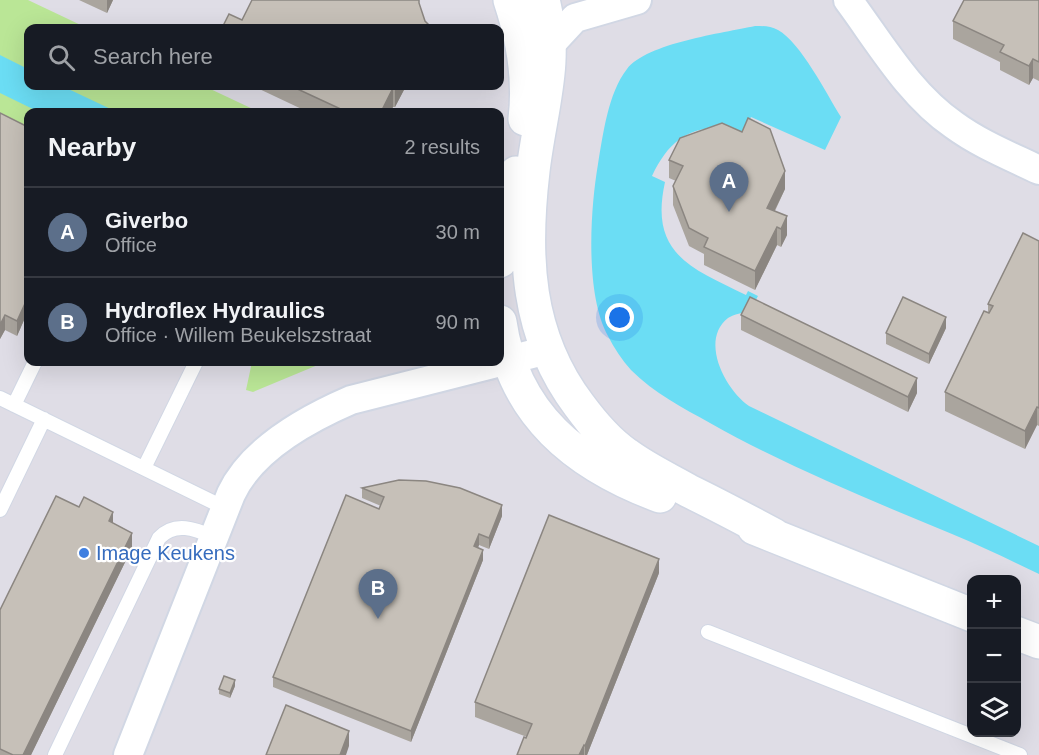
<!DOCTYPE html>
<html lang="en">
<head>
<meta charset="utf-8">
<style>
	body { margin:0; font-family:Arial,sans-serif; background:#242831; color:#f1f3f6 }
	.controls { position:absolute; right:18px; bottom:18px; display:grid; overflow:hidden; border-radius:12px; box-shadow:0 6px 24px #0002 }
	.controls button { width:54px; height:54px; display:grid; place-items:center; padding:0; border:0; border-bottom:2px solid #363941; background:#171b24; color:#f1f3f6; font:30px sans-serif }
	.you { position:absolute; left:620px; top:318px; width:21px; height:21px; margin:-15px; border:4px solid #fff; border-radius:50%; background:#1a73e8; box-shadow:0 0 0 9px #1a73e833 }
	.badge { display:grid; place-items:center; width:39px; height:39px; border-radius:50%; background:#3871ff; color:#fff; font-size:20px; font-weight:700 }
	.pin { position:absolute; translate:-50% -50px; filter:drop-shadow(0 2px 3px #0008) }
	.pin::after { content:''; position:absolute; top:32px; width:21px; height:18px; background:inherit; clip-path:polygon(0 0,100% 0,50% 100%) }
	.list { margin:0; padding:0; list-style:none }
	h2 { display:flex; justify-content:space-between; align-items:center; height:78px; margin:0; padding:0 24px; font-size:26px }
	h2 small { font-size:20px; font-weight:400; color:#9ea1a6 }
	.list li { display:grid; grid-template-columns:39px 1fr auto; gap:18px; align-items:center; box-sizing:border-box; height:90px; padding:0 24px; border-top:2px solid #363941 }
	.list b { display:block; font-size:22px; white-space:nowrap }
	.list p { margin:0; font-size:20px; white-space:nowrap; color:#9ea1a6 }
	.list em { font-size:20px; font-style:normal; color:#9ea1a6 }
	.icon { flex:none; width:33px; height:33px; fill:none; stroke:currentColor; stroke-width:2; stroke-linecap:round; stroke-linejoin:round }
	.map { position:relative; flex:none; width:1039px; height:755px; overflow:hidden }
	.search { position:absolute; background:#171b24; box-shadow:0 6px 24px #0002; left:24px; top:24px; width:480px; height:66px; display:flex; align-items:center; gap:15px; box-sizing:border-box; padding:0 21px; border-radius:12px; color:#9ea1a6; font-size:22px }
	.panel { position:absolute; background:#171b24; box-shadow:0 6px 24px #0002; left:24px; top:108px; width:480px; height:258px; border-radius:12px }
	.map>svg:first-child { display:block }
	.industrial { fill:#dfdde6; fill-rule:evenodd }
	.green { fill:#bae696 }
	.water { fill:#6bddf4 }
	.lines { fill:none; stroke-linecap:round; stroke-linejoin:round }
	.service-casing { stroke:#d1d7e4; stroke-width:16 }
	.minor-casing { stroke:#d1d7e4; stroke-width:32 }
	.tertiary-casing { stroke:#d1d7e4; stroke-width:36 }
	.service { stroke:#fff; stroke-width:14 }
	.minor { stroke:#fff; stroke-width:28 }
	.tertiary { stroke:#fff; stroke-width:33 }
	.wall { fill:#aaa59e }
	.shaded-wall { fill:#8b8681 }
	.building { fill:#c6c0b8; stroke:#8b8681; stroke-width:1.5 }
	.shop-dot { fill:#3f7fe0; stroke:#fff; stroke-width:2 }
	.labels { text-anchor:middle; stroke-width:4.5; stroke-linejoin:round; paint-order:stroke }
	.shop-label { font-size:20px; fill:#366cbe; stroke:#fff; text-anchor:start }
</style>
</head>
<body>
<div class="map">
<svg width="1039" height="755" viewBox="0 0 1039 755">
	<rect width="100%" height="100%" fill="#ede4dc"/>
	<path class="industrial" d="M0,0H1039V755H0ZM28,28H500V86H28ZM28,112H500V362H28ZM972,580H1016V732H972Z"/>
	<path class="green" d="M0,0H28L87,28H28V86H204L259,112H28V142L0,128Z
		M252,362H325L253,392L246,390Z"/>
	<path class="water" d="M755,26C763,26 771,26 778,30C801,43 826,93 841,117L825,150L751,117L744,132C699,121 672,133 652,176L665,182C649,254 691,268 746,295L748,291L758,296L750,311C743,313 734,314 728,318C699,341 726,390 749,406L1039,546V574C1010,560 981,546 952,534C870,500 788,467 710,423C683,408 654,393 631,370C622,360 614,348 608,336C585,294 590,211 598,164C603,135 608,93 627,69C647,43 723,33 755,26Z
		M0,55L28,69V86H62L117,112H39L0,93Z"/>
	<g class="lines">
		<defs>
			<path id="service" d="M0,398L225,508
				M14,405L35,362
				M144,468L196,362
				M0,510L44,419
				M708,632L1020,755
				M55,755L159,538C175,521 195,529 214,537"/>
			<path id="minor" d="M848,0C880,43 909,94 954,125C980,144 1010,156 1039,170
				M550,45L575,18L637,0
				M128,755L231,494C252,449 307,419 351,400L548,350"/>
			<path id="tertiary" d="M510,0C523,39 530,78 525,119
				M543,0C559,62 540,110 533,171C523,255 526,335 579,405C593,424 607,441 626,454C646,469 668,479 689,491C718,505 746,520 774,535
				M500,261L516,173
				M500,322C513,414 576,465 660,496
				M754,528L972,615
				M1016,633L1039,642"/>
		</defs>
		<use href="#service" class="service-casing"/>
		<use href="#minor" class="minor-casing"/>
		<use href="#tertiary" class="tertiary-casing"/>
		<use href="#service" class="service"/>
		<use href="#minor" class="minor"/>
		<use href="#tertiary" class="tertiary"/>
	</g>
	<path class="wall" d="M79,0H113L107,13Z
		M1039,0V81L1033,78L1029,85L1000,70V62L953,39V21Z
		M253,86H406L395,107H393L390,112H308Z
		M0,113L28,127V311L17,336L5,330L0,339Z
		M669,160L785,189L775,211L787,235L781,247L777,245L755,290L704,265V254L689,246L673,205V186L676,181L669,178Z
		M1039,241V426L1037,425L1025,449L945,411V392L988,313V304Z
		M741,315L917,393L908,412L741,330Z
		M946,328L929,364L886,344V333Z
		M362,488L502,516L489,549L479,545L478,548L483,560L411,742L273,687V677L379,509L381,506L362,498Z
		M113,524L132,548L31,755H0V610Z
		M659,573L587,755H517L527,737L475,717V702Z
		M235,686L230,698L219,694V689Z"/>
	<path class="shaded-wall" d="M107,0H113L107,13Z
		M1033,59V78L1029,85V66Z
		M397,86H406L395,107V89Z
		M393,88V107L390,112H381Z
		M785,171V189L767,226V208Z
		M787,216V235L781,247V229Z
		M777,227V245L755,290V271Z
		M28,297V311L17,336V321Z
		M5,315V330L0,339V325Z
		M946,317V328L929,364V354Z
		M917,378V393L908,412V397Z
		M1037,407V425L1025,449V431Z
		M502,505V516L489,549V538Z
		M113,512V526L109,521Z
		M132,533V548L31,755H23Z
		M479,534V545L474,557V546Z
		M483,550V560L411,742V731Z
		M659,559V573L587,755H585V746Z
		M235,680V686L230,698V693Z
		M349,731V746L346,755H340Z
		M584,745V755H579Z"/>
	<path class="building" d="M252,0H419V3L425,21L430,26V28H222L229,14L242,20Z
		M964,0H1039V62L1033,59L1029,66L1000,52L1004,45L953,21Z
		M291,86H397L395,89L393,88L381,112H347Z
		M0,113L28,127V297L17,321L5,315L0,325Z
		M748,118L770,129L785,171L767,208L787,216L781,229L777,227L755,271L704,247L708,238L689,228L673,186L683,166L669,160L680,138L722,123L742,132Z
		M1023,233L1039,241V408L1037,407L1025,431L945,392L984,311L989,313L993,306L988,304Z
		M750,297L917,378L908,397L741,315Z
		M903,297L946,317L929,354L886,333Z
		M399,480L426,481L460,488L502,505L489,538L479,534L474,546L483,550L411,731L273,677L346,495L379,509L384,497L362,488Z
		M56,496L79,507L84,497L113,512L109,521L132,533L23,755H13L0,749V610Z
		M549,515L659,559L585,746L584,745L579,755H517L524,737L526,738L532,724L475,702Z
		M224,676L235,680L230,693L219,689Z
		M286,705L349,731L340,755H266Z"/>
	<circle class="shop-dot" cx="84" cy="553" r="6"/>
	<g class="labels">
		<g class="shop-label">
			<text x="96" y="560">Image Keukens</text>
		</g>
	</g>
</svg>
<div class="controls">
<button>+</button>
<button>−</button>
<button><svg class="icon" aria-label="layers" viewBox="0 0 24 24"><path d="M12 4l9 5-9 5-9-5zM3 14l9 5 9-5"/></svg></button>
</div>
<div class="you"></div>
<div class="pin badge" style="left:729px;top:212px;background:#5c6f8a">A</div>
<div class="pin badge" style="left:378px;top:619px;background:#5c6f8a">B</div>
<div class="search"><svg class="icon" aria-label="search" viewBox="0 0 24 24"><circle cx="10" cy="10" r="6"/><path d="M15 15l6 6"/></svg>Search here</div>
<section class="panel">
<h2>Nearby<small>2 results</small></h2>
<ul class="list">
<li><span class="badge" style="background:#5c6f8a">A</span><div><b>Giverbo</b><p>Office</p></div><em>30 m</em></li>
<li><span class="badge" style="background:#5c6f8a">B</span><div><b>Hydroflex Hydraulics</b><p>Office · Willem Beukelszstraat</p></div><em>90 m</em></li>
</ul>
</section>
</div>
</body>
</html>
